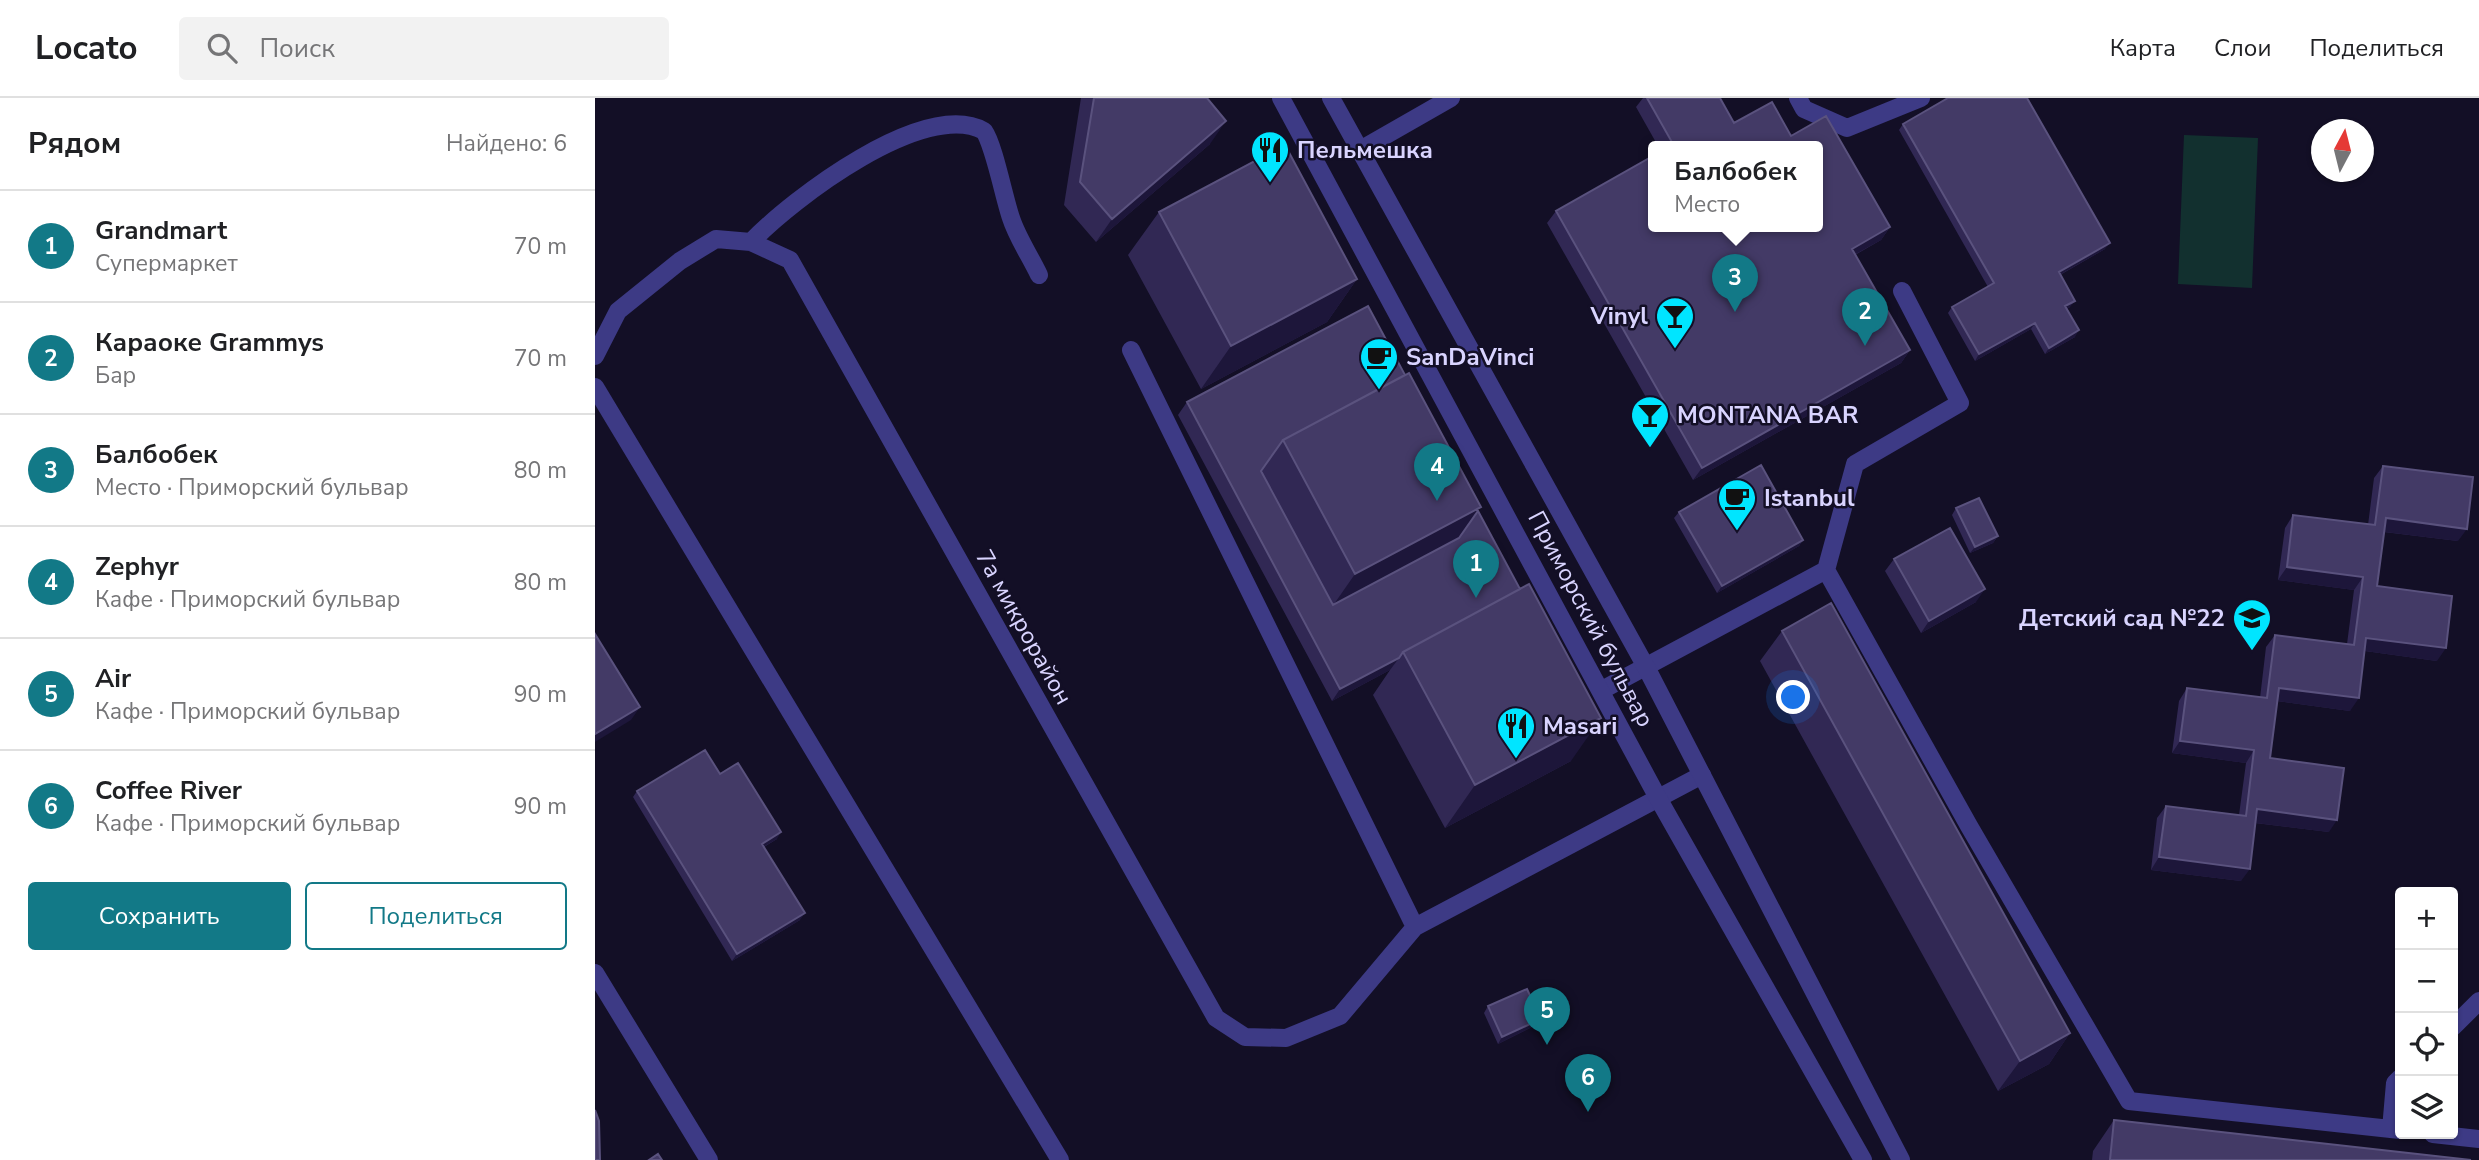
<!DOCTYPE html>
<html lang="ru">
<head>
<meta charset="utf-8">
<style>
	body { margin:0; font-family:"Nunito Sans",sans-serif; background:#f2f2f2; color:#202124 }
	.controls { position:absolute; right:21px; bottom:21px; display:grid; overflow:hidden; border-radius:7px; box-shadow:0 2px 5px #0004 }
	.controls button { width:63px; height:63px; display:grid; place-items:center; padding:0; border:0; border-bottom:2px solid #e0e0e0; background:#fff; color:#202124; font:35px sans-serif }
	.compass { position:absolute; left:1716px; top:21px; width:63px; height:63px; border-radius:50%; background:#fff; box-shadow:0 2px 5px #0004; rotate:7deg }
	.you { position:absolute; left:1199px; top:600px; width:24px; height:24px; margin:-18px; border:5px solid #fff; border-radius:50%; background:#1a73e8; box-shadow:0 0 0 10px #1a73e833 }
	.badge { display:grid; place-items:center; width:46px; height:46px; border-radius:50%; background:#127987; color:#fff; font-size:23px; font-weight:700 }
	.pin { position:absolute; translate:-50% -58px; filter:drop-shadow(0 2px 4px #0008) }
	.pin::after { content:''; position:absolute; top:37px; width:24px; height:21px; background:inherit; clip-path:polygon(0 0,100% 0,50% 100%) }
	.popup { position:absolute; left:1053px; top:43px; width:175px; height:91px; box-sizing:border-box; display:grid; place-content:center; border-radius:7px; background:#fff; filter:drop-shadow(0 2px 5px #0005); font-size:23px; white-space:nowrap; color:#757577 }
	.popup b { font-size:26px; color:#202124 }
	.popup::after { content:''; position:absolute; left:50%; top:100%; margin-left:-14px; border:14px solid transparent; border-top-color:#fff }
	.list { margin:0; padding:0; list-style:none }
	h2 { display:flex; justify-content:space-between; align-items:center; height:91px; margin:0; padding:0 28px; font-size:30px }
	h2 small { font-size:23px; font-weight:400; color:#757577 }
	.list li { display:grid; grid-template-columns:46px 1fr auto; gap:21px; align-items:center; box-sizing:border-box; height:112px; padding:0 28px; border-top:2px solid #e0e0e0 }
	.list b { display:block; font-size:26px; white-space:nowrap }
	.list p { margin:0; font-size:23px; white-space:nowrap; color:#757577 }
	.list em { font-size:23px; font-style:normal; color:#757577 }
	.actions { display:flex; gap:14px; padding:21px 28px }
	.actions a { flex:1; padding:16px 0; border:2px solid #127987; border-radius:7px; text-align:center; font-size:24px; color:#127987 }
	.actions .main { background:#127987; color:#fff }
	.icon { flex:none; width:38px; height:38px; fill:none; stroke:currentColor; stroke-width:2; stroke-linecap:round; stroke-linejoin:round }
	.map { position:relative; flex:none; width:1884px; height:1062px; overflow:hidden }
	header { display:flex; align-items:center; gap:42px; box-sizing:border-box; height:98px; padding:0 35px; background:#fff; border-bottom:2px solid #e0e0e0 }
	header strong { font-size:33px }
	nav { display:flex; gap:38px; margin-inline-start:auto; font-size:24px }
	.search { width:490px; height:63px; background:#f2f2f2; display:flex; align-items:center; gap:18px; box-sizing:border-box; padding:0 24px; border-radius:7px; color:#757577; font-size:26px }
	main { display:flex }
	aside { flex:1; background:#fff }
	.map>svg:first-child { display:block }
	.green { fill:#12302f }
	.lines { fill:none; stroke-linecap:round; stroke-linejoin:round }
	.service { stroke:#3d3a85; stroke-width:18 }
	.minor { stroke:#3d3a85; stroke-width:18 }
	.tertiary { stroke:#3d3a85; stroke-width:18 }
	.wall { fill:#312854 }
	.shaded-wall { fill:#1d163a }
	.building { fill:#433a66; stroke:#5a527e; stroke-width:2 }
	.labels { text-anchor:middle; stroke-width:5; stroke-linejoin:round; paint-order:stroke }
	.poi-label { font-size:24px; font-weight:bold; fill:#d9d4ff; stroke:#130f26; text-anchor:start }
	.street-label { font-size:24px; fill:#d9d4ff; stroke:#130f26 }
</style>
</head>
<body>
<header>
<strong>Locato</strong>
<div class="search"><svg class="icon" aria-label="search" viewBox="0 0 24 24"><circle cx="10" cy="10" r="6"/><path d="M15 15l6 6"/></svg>Поиск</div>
<nav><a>Карта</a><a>Слои</a><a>Поделиться</a></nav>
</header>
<main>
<aside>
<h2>Рядом<small>Найдено: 6</small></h2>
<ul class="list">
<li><span class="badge">1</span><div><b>Grandmart</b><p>Супермаркет</p></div><em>70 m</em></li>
<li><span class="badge">2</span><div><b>Караоке Grammys</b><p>Бар</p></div><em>70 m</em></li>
<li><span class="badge">3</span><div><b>Балбобек</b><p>Место · Приморский бульвар</p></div><em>80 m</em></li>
<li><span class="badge">4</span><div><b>Zephyr</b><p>Кафе · Приморский бульвар</p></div><em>80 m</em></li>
<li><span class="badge">5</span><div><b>Air</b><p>Кафе · Приморский бульвар</p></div><em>90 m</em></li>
<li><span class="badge">6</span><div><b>Coffee River</b><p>Кафе · Приморский бульвар</p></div><em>90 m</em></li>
</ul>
<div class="actions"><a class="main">Сохранить</a><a>Поделиться</a></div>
</aside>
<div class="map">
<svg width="1884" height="1062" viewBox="0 0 1884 1062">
	<rect width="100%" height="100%" fill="#130f26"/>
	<path class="green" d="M1589,37L1663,40L1657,190L1583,186Z"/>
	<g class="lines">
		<path class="service" d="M1203,0L1209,11L1252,30L1326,0
			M156,144C197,101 330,0 389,33C399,47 409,100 416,120C422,139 435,158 444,177
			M536,252L820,829
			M0,258L23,213L85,163L121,141L156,144L195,162L621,920L650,939L691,940L745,918L820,829L1107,677
			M0,289L465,1062
			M1231,472L1260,366L1365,305L1307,193
			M1007,592L1231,472L1374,728L1534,1003L1805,1032
			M1858,929L1884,903
			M1796,1031L1800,985L1805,980
			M1838,1036L1884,1041"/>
		<path class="minor" d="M765,52L856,0
			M0,875L114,1062"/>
		<path class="tertiary" d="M686,0L1063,700L1268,1062
			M736,0L1051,569L1306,1062"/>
	</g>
	<path class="wall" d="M486,0H612L615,46L501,144L469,107Z
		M1048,0H1052L1053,2L1052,0H1125L1139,25L1177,4L1196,38L1231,18L1295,129L1286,142L1260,157L1315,252L1306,265L1098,382L952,125L961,113L1058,58V128H1222V48H1063L1041,9Z
		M1308,26L1510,151L1465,177L1475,209L1472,211L1480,239L1450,256L1436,231L1380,263L1353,215L1357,209L1393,189L1304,32Z
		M564,114L762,181L732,224L606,291L533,157Z
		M592,304L883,413L976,663L850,730L778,597L795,572L737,603L583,317Z
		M1788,368L1863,443L1789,434L1782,488L1842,563L1770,553L1755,613L1682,603L1675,660L1734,734L1660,725L1646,783L1556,772L1562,720L1571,708L1644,717L1651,665L1577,655L1584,603L1592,590L1665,600L1671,549L1680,537L1752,546L1759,492L1683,482L1690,430L1698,417L1773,427L1779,380Z
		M1361,410L1403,438L1398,445L1375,455L1357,417Z
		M1084,414L1208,442L1204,448L1122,495L1079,420Z
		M1299,461L1381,504L1326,535L1290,473Z
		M1187,533L1475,935L1454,966L1403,993L1165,563Z
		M125,676L182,741L169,749L205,822L137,863L38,699L42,693Z
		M893,908L946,921L941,927L903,946L889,915Z
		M1519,1022L1876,1062H1497L1498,1053Z"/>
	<path class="shaded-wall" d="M631,23L615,46L501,144L517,121Z
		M1295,129L1286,142L1248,163L1257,151Z
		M1515,145L1510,151L1459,180L1464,174Z
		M762,181L732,224L606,291L636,248Z
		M1480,203L1475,209L1466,214L1470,208Z
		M1440,225L1436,231L1380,263L1384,256Z
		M1484,232L1480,239L1450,256L1454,250Z
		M1315,252L1306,265L1098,382L1107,370Z
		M886,409L856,452L730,519L760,476Z
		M1791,420L1872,431L1863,443L1782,433Z
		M1403,438L1398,445L1375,455L1380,449Z
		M1208,442L1204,448L1122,495L1127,488Z
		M1692,469L1768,479L1759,492L1683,482Z
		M1390,491L1381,504L1326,535L1334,523Z
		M1771,540L1851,550L1842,563L1763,552Z
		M804,560L795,572L737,603L745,591Z
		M1684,590L1764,600L1755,613L1675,602Z
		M45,609L36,622L0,644V636Z
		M1006,620L976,663L850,730L880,687Z
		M1585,643L1659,652L1651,665L1577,655Z
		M1662,711L1742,722L1734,734L1653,724Z
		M186,734L182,741L163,752L167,746Z
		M1564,759L1655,771L1646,783L1556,772Z
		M210,815L205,822L137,863L142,856Z
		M946,921L941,927L903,946L907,939Z
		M1475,935L1454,966L1403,993L1425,963Z"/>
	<path class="building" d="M499,0H612L631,23L517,121L485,84Z
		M1052,0H1125L1139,25L1177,4L1196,38L1231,18L1295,129L1257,151L1315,252L1107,370L961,113L1058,58V128H1222V48H1076L1078,46Z
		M1353,0H1432L1515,145L1464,174L1480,203L1470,208L1484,232L1454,250L1440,225L1384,256L1357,209L1399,185L1308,26Z
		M690,47L762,181L636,248L564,114Z
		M773,208L810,277L688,342L666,373L738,507L864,440L883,413L925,491L808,554L804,560L745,591L592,304Z
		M814,275L886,409L760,476L688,342Z
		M1166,367L1208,442L1127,488L1084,414Z
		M1788,368L1878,379L1872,431L1791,420L1782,488L1857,498L1851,550L1771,540L1764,600L1684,590L1675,660L1749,670L1742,722L1662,711L1655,771L1564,759L1571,708L1651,718L1659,652L1585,643L1592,590L1672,600L1680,537L1759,547L1768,479L1692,469L1698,417L1780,427Z
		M1384,400L1403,438L1380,449L1361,410Z
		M1355,430L1390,491L1334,523L1299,461Z
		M934,486L1006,620L880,687L808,554Z
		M1236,505L1475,935L1425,963L1187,533Z
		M0,536L45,609L0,636Z
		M110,652L125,676L143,665L186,734L167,746L210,815L142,856L42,693Z
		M932,891L946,921L907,939L893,908Z
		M0,1012L4,1023L5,1062H0Z
		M1519,1022L1876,1062H1515Z
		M63,1056L67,1062H54Z"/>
	<defs>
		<symbol id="restaurant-pin" viewBox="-11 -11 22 30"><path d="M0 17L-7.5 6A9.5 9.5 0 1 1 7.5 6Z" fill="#00e5ff" stroke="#130f26"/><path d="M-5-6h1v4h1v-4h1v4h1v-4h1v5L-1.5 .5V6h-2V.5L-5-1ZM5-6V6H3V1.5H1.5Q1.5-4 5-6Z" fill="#111"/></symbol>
		<symbol id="bar-pin" viewBox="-11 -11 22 30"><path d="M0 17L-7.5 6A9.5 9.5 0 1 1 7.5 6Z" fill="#00e5ff" stroke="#130f26"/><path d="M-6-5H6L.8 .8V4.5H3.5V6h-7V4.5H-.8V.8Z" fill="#111"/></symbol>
		<symbol id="cafe-pin" viewBox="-11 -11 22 30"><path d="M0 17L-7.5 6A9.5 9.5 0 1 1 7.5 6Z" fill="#00e5ff" stroke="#130f26"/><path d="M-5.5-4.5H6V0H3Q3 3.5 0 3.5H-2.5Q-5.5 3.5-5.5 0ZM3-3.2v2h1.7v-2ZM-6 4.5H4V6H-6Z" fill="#111"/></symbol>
		<symbol id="school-pin" viewBox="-11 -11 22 30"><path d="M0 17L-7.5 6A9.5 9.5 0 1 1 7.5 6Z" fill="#00e5ff" stroke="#130f26"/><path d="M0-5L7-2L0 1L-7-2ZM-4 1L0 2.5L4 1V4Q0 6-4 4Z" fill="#111"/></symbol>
	</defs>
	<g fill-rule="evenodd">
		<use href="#restaurant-pin" x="653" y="30" width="44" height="60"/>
		<use href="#bar-pin" x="1058" y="196" width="44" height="60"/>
		<use href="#cafe-pin" x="762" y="237" width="44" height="60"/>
		<use href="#bar-pin" x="1033" y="295" width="44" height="60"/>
		<use href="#cafe-pin" x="1120" y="378" width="44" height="60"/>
		<use href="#school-pin" x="1635" y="498" width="44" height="60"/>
		<use href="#restaurant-pin" x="899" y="606" width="44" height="60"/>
	</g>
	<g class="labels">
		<g class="poi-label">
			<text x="702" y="60">Пельмешка</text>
			<text x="1053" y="226" text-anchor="end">Vinyl</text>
			<text x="811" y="267">SanDaVinci</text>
			<text x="1082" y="325">MONTANA BAR</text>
			<text x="1169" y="408">Istanbul</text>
			<text x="1630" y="528" text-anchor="end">Детский сад №22</text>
			<text x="948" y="636">Masari</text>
		</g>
		<g class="street-label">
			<text transform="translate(996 521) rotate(62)" y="8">Приморский бульвар</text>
			<text transform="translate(429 529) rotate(61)" y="8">7а микрорайон</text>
		</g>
	</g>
</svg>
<div class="controls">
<button>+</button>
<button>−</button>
<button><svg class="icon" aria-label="locate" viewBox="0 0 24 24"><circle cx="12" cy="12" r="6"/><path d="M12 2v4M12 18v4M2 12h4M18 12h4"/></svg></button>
<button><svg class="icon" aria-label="layers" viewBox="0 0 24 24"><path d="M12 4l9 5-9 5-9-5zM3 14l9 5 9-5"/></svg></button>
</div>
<svg class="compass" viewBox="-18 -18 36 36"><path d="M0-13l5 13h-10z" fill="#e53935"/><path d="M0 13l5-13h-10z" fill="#757577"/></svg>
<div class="you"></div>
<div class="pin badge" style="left:881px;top:500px">1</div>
<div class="pin badge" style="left:1270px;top:248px">2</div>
<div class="pin badge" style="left:1140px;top:214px">3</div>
<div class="popup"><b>Балбобек</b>Место</div>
<div class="pin badge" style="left:842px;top:403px">4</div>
<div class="pin badge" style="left:952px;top:947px">5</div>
<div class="pin badge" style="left:993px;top:1014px">6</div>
</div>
</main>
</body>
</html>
